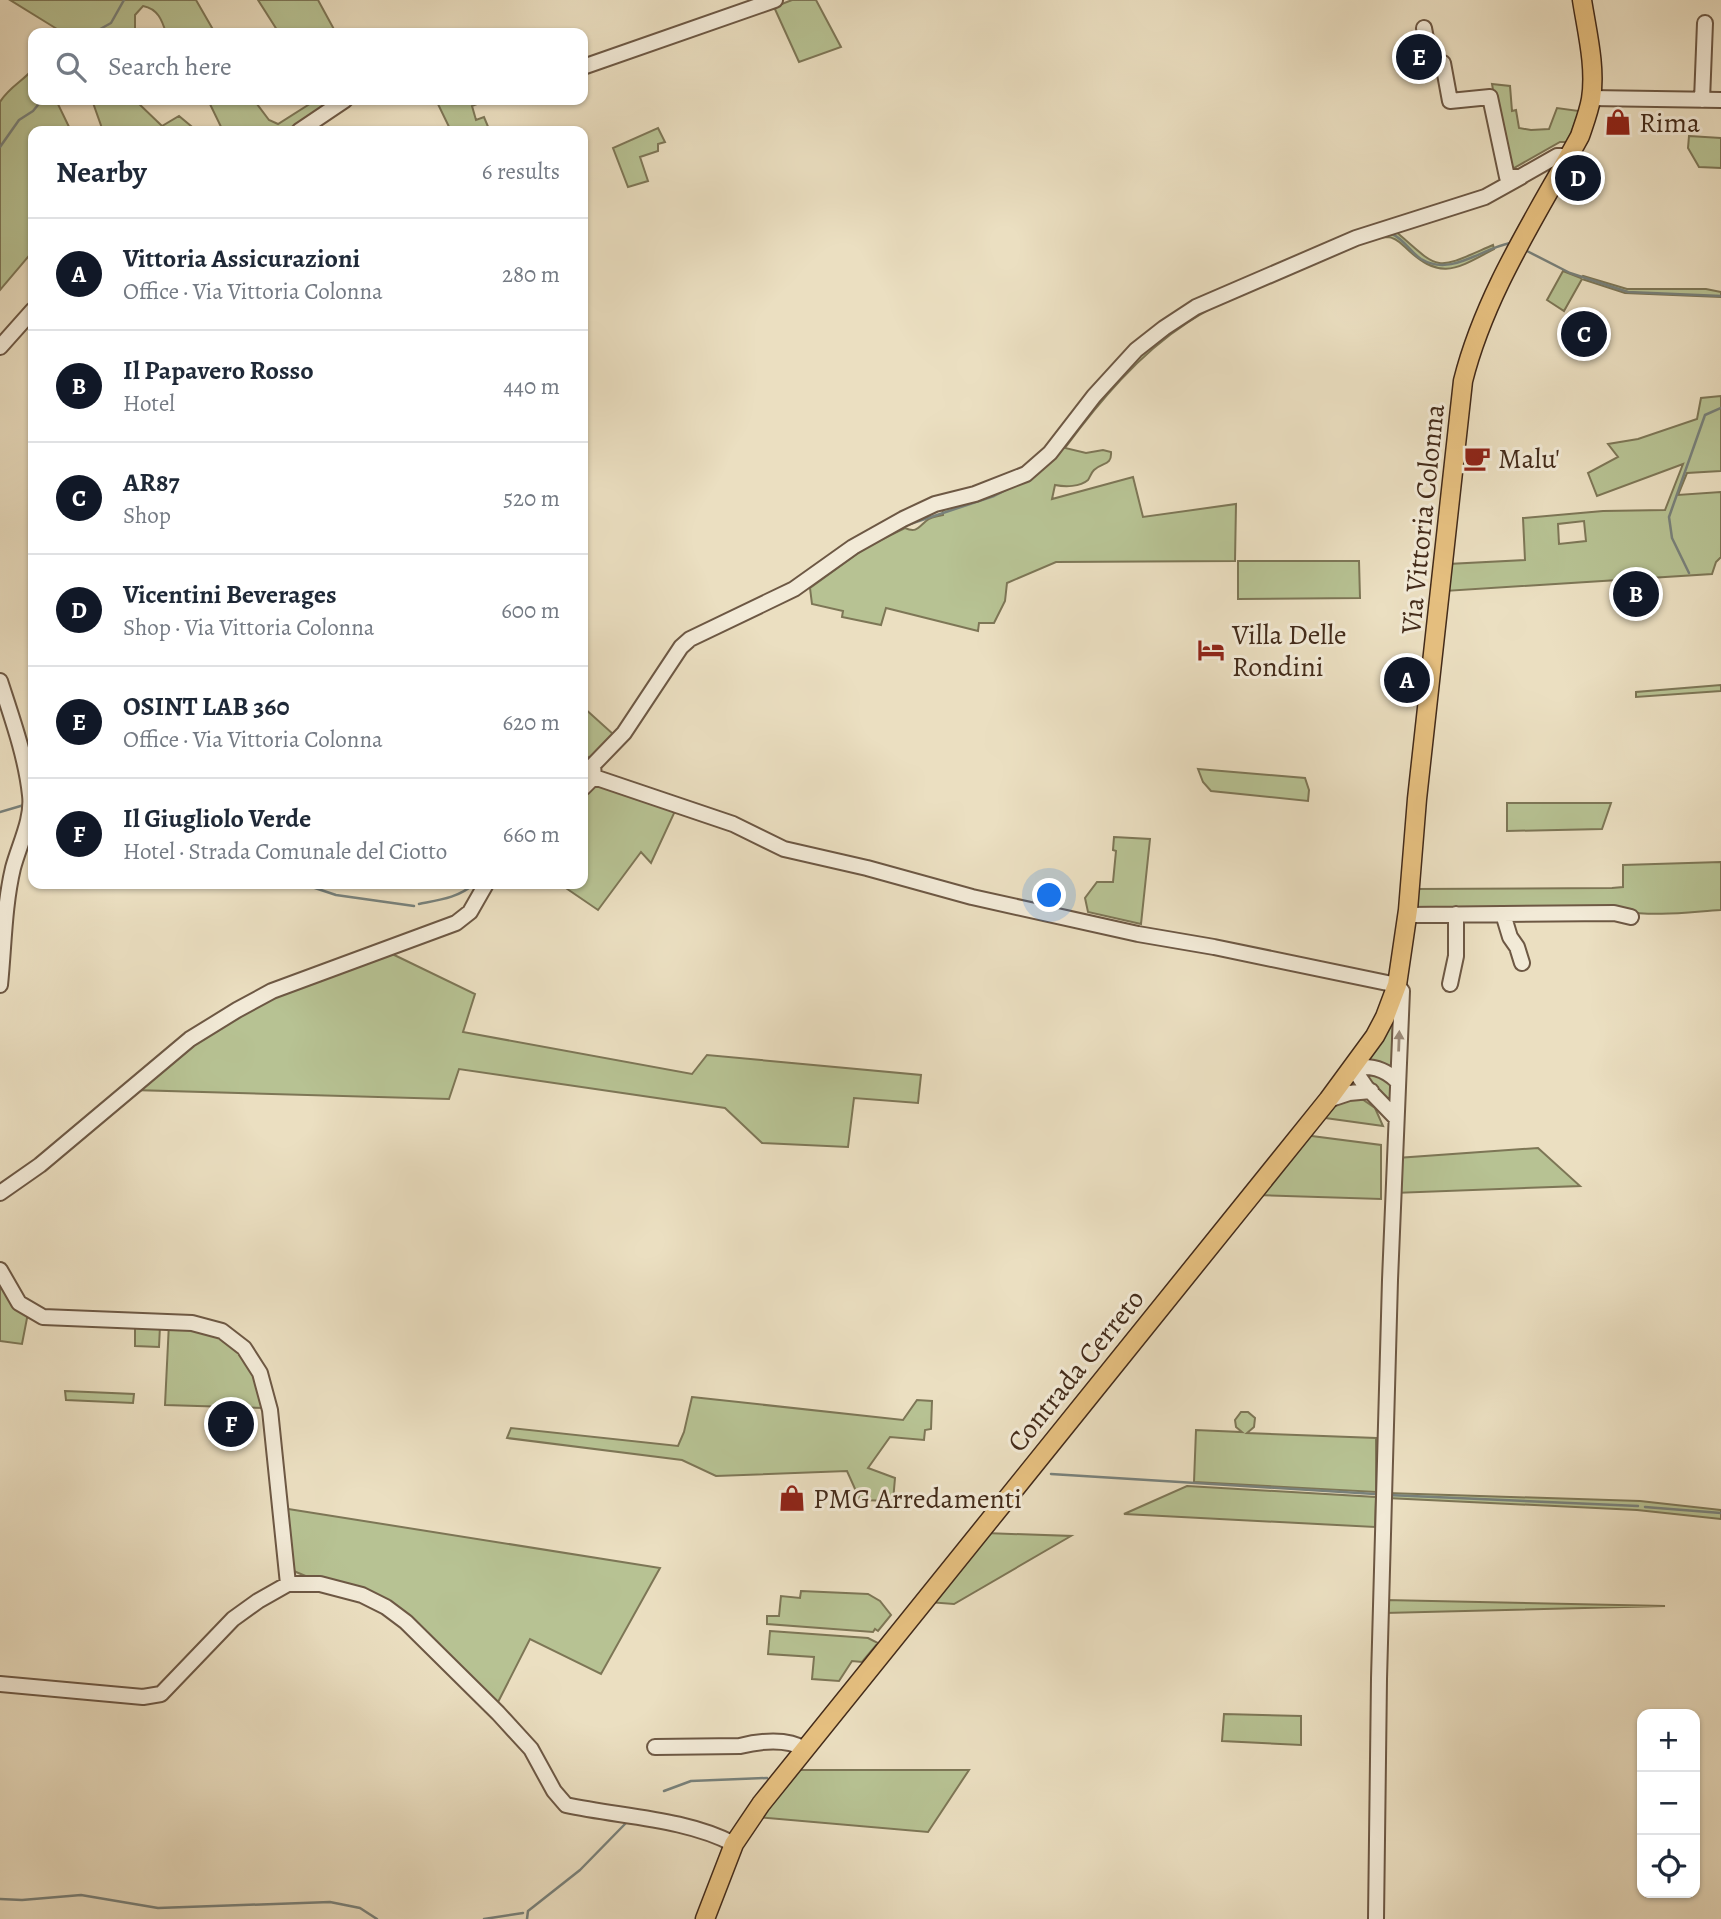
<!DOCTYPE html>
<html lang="en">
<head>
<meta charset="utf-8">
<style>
	body { margin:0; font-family:Alegreya,serif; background:#f2f2f3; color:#1f2937 }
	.controls { position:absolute; right:21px; bottom:21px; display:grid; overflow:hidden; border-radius:14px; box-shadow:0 2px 5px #0004 }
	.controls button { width:63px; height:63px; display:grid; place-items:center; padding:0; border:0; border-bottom:2px solid #e0e1e3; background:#fff; color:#1f2937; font:35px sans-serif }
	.you { position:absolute; left:1050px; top:896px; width:24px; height:24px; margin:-18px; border:5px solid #fff; border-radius:50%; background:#1a73e8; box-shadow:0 0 0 10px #1a73e833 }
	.badge { display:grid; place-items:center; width:46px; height:46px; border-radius:50%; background:#111827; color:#fff; font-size:23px; font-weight:700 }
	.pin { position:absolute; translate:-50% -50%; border:4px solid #fff; box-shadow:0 2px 7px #0006 }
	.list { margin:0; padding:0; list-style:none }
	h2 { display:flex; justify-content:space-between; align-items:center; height:91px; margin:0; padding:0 28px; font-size:30px }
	h2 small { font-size:23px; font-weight:400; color:#747a83 }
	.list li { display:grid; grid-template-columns:46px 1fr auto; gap:21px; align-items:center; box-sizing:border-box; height:112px; padding:0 28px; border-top:2px solid #e0e1e3 }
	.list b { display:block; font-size:26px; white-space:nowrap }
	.list p { margin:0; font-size:23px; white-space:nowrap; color:#747a83 }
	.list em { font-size:23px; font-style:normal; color:#747a83 }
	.icon { flex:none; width:38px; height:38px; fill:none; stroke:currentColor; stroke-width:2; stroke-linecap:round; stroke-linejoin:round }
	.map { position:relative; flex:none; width:1721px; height:1919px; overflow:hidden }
	.search { position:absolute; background:#fff; box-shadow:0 2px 5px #0004; left:28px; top:28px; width:560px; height:77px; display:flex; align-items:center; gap:18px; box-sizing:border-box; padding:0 24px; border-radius:14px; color:#747a83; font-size:26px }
	.panel { position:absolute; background:#fff; box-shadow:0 2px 5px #0004; left:28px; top:126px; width:560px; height:763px; border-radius:14px }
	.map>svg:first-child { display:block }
	.green { fill:#b7c293; stroke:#7d7656; stroke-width:2; fill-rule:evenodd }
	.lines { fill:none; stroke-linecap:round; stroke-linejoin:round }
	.stream { stroke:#78817b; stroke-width:2.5 }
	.minor-casing { stroke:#6d5844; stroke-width:18 }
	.major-casing { stroke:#432b1a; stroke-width:21 }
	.minor { stroke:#f2ead7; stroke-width:14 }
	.major { stroke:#e6c080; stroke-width:18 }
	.oneway { fill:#9a8a78 }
	.labels { text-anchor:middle; stroke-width:6; stroke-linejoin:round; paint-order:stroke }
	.poi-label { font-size:28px; fill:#432b1a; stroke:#f2ead7; text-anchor:start }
	.street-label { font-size:28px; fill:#432b1a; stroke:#f2ead7 }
</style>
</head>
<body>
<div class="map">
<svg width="1721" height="1919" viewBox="0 0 1721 1919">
	<rect width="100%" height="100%" fill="#ebdfc1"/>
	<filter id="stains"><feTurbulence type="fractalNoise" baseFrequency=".00286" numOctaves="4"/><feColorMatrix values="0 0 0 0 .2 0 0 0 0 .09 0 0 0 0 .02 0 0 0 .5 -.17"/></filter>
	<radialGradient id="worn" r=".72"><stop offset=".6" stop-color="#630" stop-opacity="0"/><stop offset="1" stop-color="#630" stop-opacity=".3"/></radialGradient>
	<path class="green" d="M10,0H196L215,33H166C162,20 158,9 143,6L135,15V33H55L57,29Z
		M258,0H318L336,33H279Z
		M792,0H816L841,47L799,62L774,7Z
		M33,69V100H56L71,131H33V251L0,290V102C9,87 22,82 33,69Z
		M1492,84L1510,86L1512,111L1516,110L1519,128L1531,130L1549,129L1557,108L1579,111L1568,142H1560L1507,172Z
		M92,100H135L162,126L179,116L197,131H103Z
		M208,100H254L269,120L278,124L316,100H340L294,131H223Z
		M436,100H481L482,102L472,106L476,120L484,117L489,129L484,131H451Z
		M658,128L665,142L658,144V151L640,157L648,181L628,187L613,148Z
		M1689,136L1721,138V168L1699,167L1688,148Z
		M1393,229C1442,272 1433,271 1493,245L1494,249C1455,270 1440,281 1405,247C1400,242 1394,237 1387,237C1367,238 1337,254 1317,262C1276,278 1224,298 1187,323C1139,354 1099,402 1065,448L1086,453L1103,450L1111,452C1112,466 1102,462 1094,470C1091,473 1090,477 1088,480C1080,487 1065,487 1055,485L1052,499L1133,477L1143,517L1236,504L1235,561L1056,562L1007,583L1005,601L994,623H979L978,631L886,608L881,625L842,617L843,611L812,604L810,588L868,546L905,528C916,533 918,528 926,521C929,518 937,516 943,515L942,506L1025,475L1146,346L1188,315Z
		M1563,271L1581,278L1583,276L1627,289H1706L1721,292V297L1625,293L1582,279L1564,311L1547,300Z
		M1721,396V471L1687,473L1678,495L1721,492V557L1716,562L1712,574L1445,591L1448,564L1525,560L1523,518L1603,511L1665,510L1683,464L1597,496L1588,473L1618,457L1608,444L1638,439L1697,419L1701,398ZM1584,521L1586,541L1559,544L1558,524Z
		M1238,561H1359L1360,598L1238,599Z
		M1721,685V691L1636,697V692Z
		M583,707L613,734L590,759L583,752Z
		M1198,769L1305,778L1309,790L1308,801L1211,791L1203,782Z
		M595,785L676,809L651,863L641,852L598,910L560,884H583V792Z
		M1507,803H1611L1602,829L1507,831Z
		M1114,837L1150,839L1141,924L1088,912L1085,898L1097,882H1113L1116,851L1113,850Z
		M1721,862V910C1689,912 1655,917 1623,911H1412L1414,889L1612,888L1623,887V865Z
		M386,951L475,994L463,1032L692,1074L707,1055L921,1075L918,1103L854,1098L848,1147L762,1143L725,1108L459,1069L449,1099L134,1090L236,1013Z
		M1393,1017L1392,1070L1366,1064Z
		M1364,1071L1380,1074L1393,1085V1103L1372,1085Z
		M1359,1097L1375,1108L1383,1126L1318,1117L1331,1102Z
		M1304,1135L1381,1145V1199L1257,1195Z
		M1538,1148L1580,1186L1394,1193L1397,1158Z
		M0,1282L28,1313L22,1344L0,1341Z
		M169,1323L222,1336L250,1361L265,1408L165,1405Z
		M135,1326H160L159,1347L135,1346Z
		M65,1391L134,1394L133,1403L66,1400Z
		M692,1397L903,1420L917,1400L932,1401L931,1429L925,1430L924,1440L890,1437L868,1468L895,1478L893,1501L860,1500L847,1471L716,1476L682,1460L507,1438L511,1428L678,1446L684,1432Z
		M1241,1412H1248L1255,1418L1254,1427L1247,1433L1376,1438V1492L1194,1482L1196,1430L1242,1432L1236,1427L1235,1420Z
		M1187,1486L1376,1497L1375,1527L1124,1514Z
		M1387,1493L1640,1501L1721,1510V1519L1637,1510L1387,1498Z
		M282,1508L660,1568L601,1674L530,1639L495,1708L404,1617L296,1572L289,1567Z
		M985,1533L1071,1536L954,1604L927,1602Z
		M801,1591L868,1594L880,1601L891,1615L878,1631L875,1629L873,1632L767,1624V1616H779L781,1596L800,1598Z
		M1385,1600L1665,1606L1385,1613Z
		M770,1631L868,1638L878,1643L862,1662L852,1661L839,1681L812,1679L814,1657L768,1654Z
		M1224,1714L1301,1716V1745L1222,1741Z
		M792,1770H969L928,1832L756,1817Z"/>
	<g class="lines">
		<path class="stream" d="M93,33L111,23L124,0
			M0,147L19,120L33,111L42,100
			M1392,234C1404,239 1410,252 1421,259C1451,277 1480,249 1510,243
			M1525,250L1570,273L1628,292L1721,296
			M904,526L994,496L1016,485
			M1689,573L1672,538L1669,517L1705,415L1721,408
			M757,614L783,602
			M0,812L24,805
			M303,884L336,895L414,906
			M419,904C439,900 458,898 474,884
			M1051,1474L1375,1494
			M1388,1495L1638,1506
			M1645,1507L1721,1513
			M664,1791L691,1781L767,1778
			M0,1899L22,1900L81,1895L158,1908L330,1902L360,1908L377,1919
			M484,1919L523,1913
			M527,1919L528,1911L580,1870L625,1824"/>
		<defs>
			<path id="minor" d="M1424,28L1431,65L1443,63L1450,101L1490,97L1507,177H1520
				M583,67L775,0
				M1591,98L1721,100
				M1702,100L1705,23
				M299,131L345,100
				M1520,177L1557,156H1569
				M0,347L33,310
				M0,681C12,718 26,757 30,795C33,819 19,845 13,868C4,906 4,946 0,985
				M594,777L733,824L784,849L867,868L972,897L1138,934L1214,947L1397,985L1402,991L1390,1280L1379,1679L1376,1919
				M583,788L594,777L593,765L624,733L681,647L690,639L794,589L853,547L903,519L935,504L975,494L1026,474L1050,453L1094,396L1136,350L1164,328L1196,307L1356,238L1485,197L1521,177
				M1503,914L1510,937L1517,947L1522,963
				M1407,915L1614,913L1631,917
				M1450,984L1456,956V914
				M1328,1100L1349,1093L1371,1091
				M1396,1118L1366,1087L1353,1068C1370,1065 1384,1068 1397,1081
				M0,1193L40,1165L190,1039L237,1010L272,991L456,923L470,912L486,884
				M0,1270L19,1303L43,1317L192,1323L222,1331L244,1348L260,1373L270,1410L288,1584
				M0,1684L143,1697L161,1694L233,1619L258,1601L288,1584H320L362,1595L386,1607L406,1622L498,1713L531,1749L554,1791L566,1805C621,1817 684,1818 734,1844
				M655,1747L740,1746C759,1741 788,1738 804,1749"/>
			<path id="major" d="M705,1919L734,1844L761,1804L1328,1100L1375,1036L1385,1017L1397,985L1408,910L1417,799L1463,381C1485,293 1537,215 1580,136C1584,124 1589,111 1591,99C1596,67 1587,32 1582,0"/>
		</defs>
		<use href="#minor" class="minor-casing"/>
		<use href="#major" class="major-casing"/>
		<use href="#minor" class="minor"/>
		<use href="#major" class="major"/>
	</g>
	<defs><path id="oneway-solid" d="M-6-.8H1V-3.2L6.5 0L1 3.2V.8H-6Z" transform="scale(1.75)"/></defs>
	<use class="oneway" href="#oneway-solid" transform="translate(1399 1041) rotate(-88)"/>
	<defs>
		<symbol id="shop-bare" viewBox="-9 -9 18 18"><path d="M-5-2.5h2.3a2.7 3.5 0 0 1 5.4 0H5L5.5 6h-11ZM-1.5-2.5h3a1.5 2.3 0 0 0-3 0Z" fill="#8f2418" stroke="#f2ead7" stroke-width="2.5" paint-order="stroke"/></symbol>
		<symbol id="cafe-bare" viewBox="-9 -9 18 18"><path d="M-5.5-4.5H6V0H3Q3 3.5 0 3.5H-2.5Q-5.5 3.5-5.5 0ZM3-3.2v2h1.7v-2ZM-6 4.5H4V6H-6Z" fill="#8f2418" stroke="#f2ead7" stroke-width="2.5" paint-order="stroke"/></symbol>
		<symbol id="hotel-bare" viewBox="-9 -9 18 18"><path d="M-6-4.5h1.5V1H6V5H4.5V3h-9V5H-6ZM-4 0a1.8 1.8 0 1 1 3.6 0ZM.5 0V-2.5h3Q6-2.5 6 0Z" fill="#8f2418" stroke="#f2ead7" stroke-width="2.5" paint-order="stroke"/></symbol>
	</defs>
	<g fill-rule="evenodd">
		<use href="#shop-bare" x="1599" y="103" width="38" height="38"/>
		<use href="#cafe-bare" x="1458" y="439" width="38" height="38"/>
		<use href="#hotel-bare" x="1192" y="631" width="38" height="38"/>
		<use href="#shop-bare" x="773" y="1479" width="38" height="38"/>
	</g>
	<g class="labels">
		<g class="poi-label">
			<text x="1639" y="132">Rima</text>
			<text x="1498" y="468">Malu'</text>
			<text x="1232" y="644">Villa Delle<tspan x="1232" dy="32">Rondini</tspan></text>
			<text x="813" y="1508">PMG Arredamenti</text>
		</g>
		<g class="street-label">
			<text transform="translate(1422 519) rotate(-84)" y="10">Via Vittoria Colonna</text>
			<text transform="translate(1075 1370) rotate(-51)" y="10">Contrada Cerreto</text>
		</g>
	</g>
	<rect width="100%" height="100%" filter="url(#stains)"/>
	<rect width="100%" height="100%" fill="url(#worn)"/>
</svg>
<div class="controls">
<button>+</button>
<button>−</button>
<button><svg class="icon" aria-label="locate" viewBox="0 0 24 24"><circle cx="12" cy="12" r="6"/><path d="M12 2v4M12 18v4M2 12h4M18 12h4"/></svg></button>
</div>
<div class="you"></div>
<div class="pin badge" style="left:1407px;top:680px">A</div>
<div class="pin badge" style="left:1636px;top:594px">B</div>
<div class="pin badge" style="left:1584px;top:334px">C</div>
<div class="pin badge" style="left:1578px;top:178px">D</div>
<div class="pin badge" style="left:1419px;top:57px">E</div>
<div class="pin badge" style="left:231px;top:1424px">F</div>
<div class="search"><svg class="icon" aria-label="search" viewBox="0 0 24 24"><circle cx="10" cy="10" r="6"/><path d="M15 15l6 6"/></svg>Search here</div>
<section class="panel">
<h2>Nearby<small>6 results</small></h2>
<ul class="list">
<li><span class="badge">A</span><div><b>Vittoria Assicurazioni</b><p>Office · Via Vittoria Colonna</p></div><em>280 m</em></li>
<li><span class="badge">B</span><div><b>Il Papavero Rosso</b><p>Hotel</p></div><em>440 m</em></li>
<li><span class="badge">C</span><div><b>AR87</b><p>Shop</p></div><em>520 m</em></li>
<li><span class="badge">D</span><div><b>Vicentini Beverages</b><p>Shop · Via Vittoria Colonna</p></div><em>600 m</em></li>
<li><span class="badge">E</span><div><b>OSINT LAB 360</b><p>Office · Via Vittoria Colonna</p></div><em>620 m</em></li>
<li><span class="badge">F</span><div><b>Il Giugliolo Verde</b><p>Hotel · Strada Comunale del Ciotto</p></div><em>660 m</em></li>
</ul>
</section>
</div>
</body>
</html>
